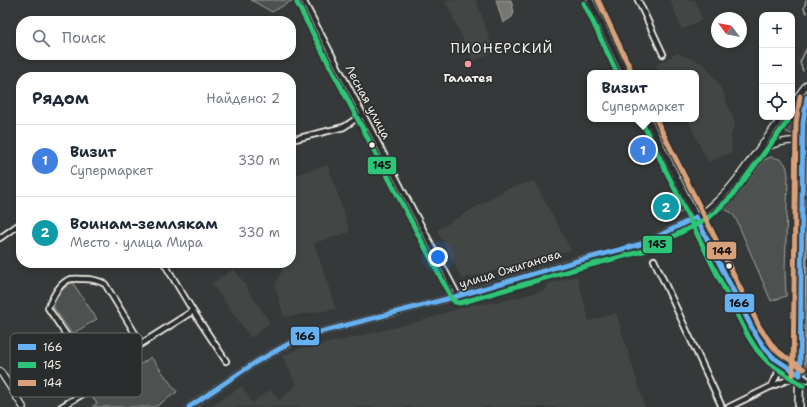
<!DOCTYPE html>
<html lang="ru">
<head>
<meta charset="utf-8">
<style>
	body { margin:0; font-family:"Shantell Sans",sans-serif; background:#f2f2f3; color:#1f2937 }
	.controls { position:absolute; right:12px; top:12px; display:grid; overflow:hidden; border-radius:8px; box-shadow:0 2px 6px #0003 }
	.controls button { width:36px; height:36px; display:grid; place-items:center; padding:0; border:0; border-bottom:1px solid #e0e1e3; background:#fff; color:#1f2937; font:20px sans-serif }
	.compass { position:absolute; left:711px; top:12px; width:36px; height:36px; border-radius:50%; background:#fff; box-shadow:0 2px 6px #0003; rotate:302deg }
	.you { position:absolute; left:438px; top:257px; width:14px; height:14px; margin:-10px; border:3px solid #fff; border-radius:50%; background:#1a73e8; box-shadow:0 0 0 6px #1a73e833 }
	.badge { display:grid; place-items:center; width:26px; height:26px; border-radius:50%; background:#2563eb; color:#fff; font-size:13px; font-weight:700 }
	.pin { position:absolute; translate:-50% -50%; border:2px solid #fff; box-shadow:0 1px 4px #0006 }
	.popup { position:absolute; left:587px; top:70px; width:112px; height:52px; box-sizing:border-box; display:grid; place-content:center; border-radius:8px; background:#fff; filter:drop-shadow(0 1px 3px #0005); font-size:13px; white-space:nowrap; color:#747a83 }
	.popup b { font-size:15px; color:#1f2937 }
	.popup::after { content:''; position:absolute; left:50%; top:100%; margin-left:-8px; border:8px solid transparent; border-top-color:#fff }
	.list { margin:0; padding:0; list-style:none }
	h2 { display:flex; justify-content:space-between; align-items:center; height:52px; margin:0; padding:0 16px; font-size:17px }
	h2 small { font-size:13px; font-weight:400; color:#747a83 }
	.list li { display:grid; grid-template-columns:26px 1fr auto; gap:12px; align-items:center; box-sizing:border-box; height:72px; padding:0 16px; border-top:1px solid #e0e1e3 }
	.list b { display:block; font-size:15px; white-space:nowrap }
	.list p { margin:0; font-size:13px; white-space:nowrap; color:#747a83 }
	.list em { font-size:13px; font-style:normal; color:#747a83 }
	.icon { flex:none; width:22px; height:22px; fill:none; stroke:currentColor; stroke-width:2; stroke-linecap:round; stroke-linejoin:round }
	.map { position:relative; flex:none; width:807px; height:407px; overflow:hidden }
	.search { position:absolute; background:#fff; box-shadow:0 2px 6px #0003; left:16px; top:16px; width:280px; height:44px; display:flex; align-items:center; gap:10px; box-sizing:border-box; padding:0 14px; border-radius:16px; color:#747a83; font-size:15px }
	.panel { position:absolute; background:#fff; box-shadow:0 2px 6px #0003; left:16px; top:72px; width:280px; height:196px; border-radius:16px }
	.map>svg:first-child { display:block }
	.built { fill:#434645 }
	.green { fill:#4e514f; stroke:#a1a19c }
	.water { fill:#757572; stroke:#a8a7a1 }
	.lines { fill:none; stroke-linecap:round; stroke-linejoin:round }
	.stream { stroke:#a8a7a1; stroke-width:1.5 }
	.minor-casing { stroke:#f4f1e8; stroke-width:8 }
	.tertiary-casing { stroke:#f4f1e8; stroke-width:8 }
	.primary-casing { stroke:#f4f1e8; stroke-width:10 }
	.minor { stroke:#2a2d2e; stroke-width:4.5 }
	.tertiary { stroke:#2a2d2e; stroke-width:5.5 }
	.primary { stroke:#2a2d2e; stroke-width:7 }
	.bus-1-casing { stroke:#2a2d2e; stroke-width:8 }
	.bus-2-casing { stroke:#2a2d2e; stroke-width:8 }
	.bus-3-casing { stroke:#2a2d2e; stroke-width:8 }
	.bus-1 { stroke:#66b1f2; stroke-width:5 }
	.bus-2 { stroke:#2dc577; stroke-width:5 }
	.bus-3 { stroke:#d9a179; stroke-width:5 }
	.poi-dot { fill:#ff9aa2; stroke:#2a2d2e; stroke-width:1.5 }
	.bus-dot { fill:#f4f1e8; stroke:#2a2d2e; stroke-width:1.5 }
	.labels { text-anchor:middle; stroke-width:3; stroke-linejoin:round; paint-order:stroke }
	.poi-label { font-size:12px; font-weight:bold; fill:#f4f1e8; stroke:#2a2d2e }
	.street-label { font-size:12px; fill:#f4f1e8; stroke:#2a2d2e }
	.quarter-label { font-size:14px; letter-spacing:1px; fill:#f4f1e8; stroke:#2a2d2e }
	.key { fill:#2a2d2e; stroke:#676866; stroke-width:1 }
	.key-label { font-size:11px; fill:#f4f1e8 }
	.line-badge { stroke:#2a2d2e; stroke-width:1.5 }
	.pale-badge-label { font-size:11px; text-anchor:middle; font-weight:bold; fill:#111 }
</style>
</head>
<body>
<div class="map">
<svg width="807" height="407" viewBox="0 0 807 407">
	<rect width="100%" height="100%" fill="#363939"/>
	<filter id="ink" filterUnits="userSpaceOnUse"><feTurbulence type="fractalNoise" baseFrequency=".025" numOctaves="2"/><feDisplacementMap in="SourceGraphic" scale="8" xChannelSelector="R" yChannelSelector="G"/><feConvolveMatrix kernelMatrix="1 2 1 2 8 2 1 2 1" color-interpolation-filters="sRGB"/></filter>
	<g filter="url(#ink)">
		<path class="built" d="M445,0H476L494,52L473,61Z
			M670,0H695L702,19L682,30Z
			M677,53L704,64L720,86L735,123L731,135L732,152L708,162L687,119H696V73H659L656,65Z
			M328,165L350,232L314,243L336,309L284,317L275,285L285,263H291V176Z
			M534,181L571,250L462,279L437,230L507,189Z
			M234,268L270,323L251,338L212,284Z
			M577,276L589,321L616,313L645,407H210L242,386L252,403L270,390L279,400L297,385L282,356L298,349L344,340L424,320L470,305L493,303L521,297L547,289V284Z"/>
		<path class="green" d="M251,0H293L272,12Z
			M796,103H799L801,105C800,115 801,127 793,134C788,133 785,132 782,128V125L787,117H792V109Z
			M771,157C784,159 787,163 788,176L785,270L786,296L771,301L736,219L731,212L723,209L736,197L764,160Z
			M677,197L684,211L667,219L661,205Z
			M807,221V380L806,379L805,309Z
			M72,282L97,319L72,334L54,308C52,297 64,288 72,282Z
			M151,357L177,392L155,407H92L97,403L93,398Z"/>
		<path class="water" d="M496,0H511L514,12L512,17L503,23Z"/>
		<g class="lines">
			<path class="stream" d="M806,0L804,9L807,13
				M803,71L800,62L807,48"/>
			<defs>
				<path id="minor" d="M303,0L458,296
					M638,0L663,54
					M291,140L344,127L363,114
					M0,238L21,223
					M654,260L722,407
					M164,263L193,311L226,361
					M96,379L48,308C52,298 58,285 68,280C73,278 79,279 84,279C93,279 98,280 105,284L141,343
					M770,387C779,374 780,373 774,358
					M61,407L91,389L100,370L193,311
					M729,407L770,387L800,375L807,380"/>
				<path id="tertiary" d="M590,0L625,73
					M792,104L807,84
					M648,119L696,217L754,332C759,339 763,346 769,353C778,362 790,368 800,375
					M758,153C772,143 785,140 803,141
					M0,371L23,407
					M189,407L256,362L301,337L458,296L577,261L606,254L645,243L696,217L707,210L717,201L727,191L736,180L782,117"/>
				<path id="primary" d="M799,407L803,123L807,97"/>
			</defs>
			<use href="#minor" class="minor-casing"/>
			<use href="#tertiary" class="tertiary-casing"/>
			<use href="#primary" class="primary-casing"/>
			<use href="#minor" class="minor"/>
			<use href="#tertiary" class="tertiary"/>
			<use href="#primary" class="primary"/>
			<defs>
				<path id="bus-1" d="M696,217L754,332L763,346L774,358L800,375
					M800,375L803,123L807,97
					M189,407L256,362L301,337L458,296L577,261L645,243L696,217"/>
				<path id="bus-2" d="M297,3L452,299L455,302L460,303L579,268L647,250L699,223L712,215L732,196L788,121
					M584,3L617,73
					M642,122L690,220L748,336L757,350L769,363L803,386"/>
				<path id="bus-3" d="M598,0L631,70
					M656,119L760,328L774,348L784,356L804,369
					M793,375L796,123L800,96"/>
			</defs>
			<use href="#bus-1" class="bus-1-casing"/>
			<use href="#bus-2" class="bus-2-casing"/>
			<use href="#bus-3" class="bus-3-casing"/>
			<use href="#bus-1" class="bus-1"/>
			<use href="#bus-2" class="bus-2"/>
			<use href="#bus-3" class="bus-3"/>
		</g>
	</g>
	<circle class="poi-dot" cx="468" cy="64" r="4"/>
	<g class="bus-dot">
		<circle cx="372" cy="145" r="3.5"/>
		<circle cx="729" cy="266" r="3.5"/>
	</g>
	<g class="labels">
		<g class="poi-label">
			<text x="468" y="82">Галатея</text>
		</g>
		<g class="street-label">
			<text transform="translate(368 102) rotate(62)" y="4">Лесная улица</text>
			<text transform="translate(510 269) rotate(-17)" y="4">улица Ожиганова</text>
		</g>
		<g class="quarter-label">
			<text x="502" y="53">ПИОНЕРСКИЙ</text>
		</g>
	</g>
	<rect x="10" y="333" width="132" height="64" rx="6" class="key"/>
	<rect x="18" y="344" width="18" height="6" fill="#66b1f2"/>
	<rect x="18" y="362" width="18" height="6" fill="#2dc577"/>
	<rect x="18" y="380" width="18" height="6" fill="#d9a179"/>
	<g class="key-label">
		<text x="43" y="351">166</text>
		<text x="43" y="369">145</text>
		<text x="43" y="387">144</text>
	</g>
	<g class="line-badge">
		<rect x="367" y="156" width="30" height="19" rx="4" fill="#2dc577"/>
		<rect x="642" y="235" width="31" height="19" rx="4" fill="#2dc577"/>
		<rect x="706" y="241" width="31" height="19" rx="4" fill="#d9a179"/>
		<rect x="724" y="293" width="31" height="20" rx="4" fill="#66b1f2"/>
		<rect x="290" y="326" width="30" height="20" rx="4" fill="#66b1f2"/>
	</g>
	<g class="pale-badge-label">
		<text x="382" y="169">145</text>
		<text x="657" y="248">145</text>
		<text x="722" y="255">144</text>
		<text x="739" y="307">166</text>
		<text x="305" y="340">166</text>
	</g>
</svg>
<div class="controls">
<button>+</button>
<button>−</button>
<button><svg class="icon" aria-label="locate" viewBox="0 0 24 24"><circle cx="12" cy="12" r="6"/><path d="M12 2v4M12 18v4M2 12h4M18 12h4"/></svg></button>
</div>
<svg class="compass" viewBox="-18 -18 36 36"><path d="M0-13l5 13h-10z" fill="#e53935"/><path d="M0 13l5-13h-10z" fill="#747a83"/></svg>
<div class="you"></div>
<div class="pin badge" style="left:643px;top:150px;background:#3f7fe0">1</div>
<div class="popup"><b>Визит</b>Супермаркет</div>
<div class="pin badge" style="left:666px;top:207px;background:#0f9aa8">2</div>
<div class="search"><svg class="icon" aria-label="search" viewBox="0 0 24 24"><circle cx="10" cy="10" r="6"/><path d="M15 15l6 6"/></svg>Поиск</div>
<section class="panel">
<h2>Рядом<small>Найдено: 2</small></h2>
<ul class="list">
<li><span class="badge" style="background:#3f7fe0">1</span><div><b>Визит</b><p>Супермаркет</p></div><em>330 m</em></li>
<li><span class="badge" style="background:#0f9aa8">2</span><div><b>Воинам-землякам</b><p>Место · улица Мира</p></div><em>330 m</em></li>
</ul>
</section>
</div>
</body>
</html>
